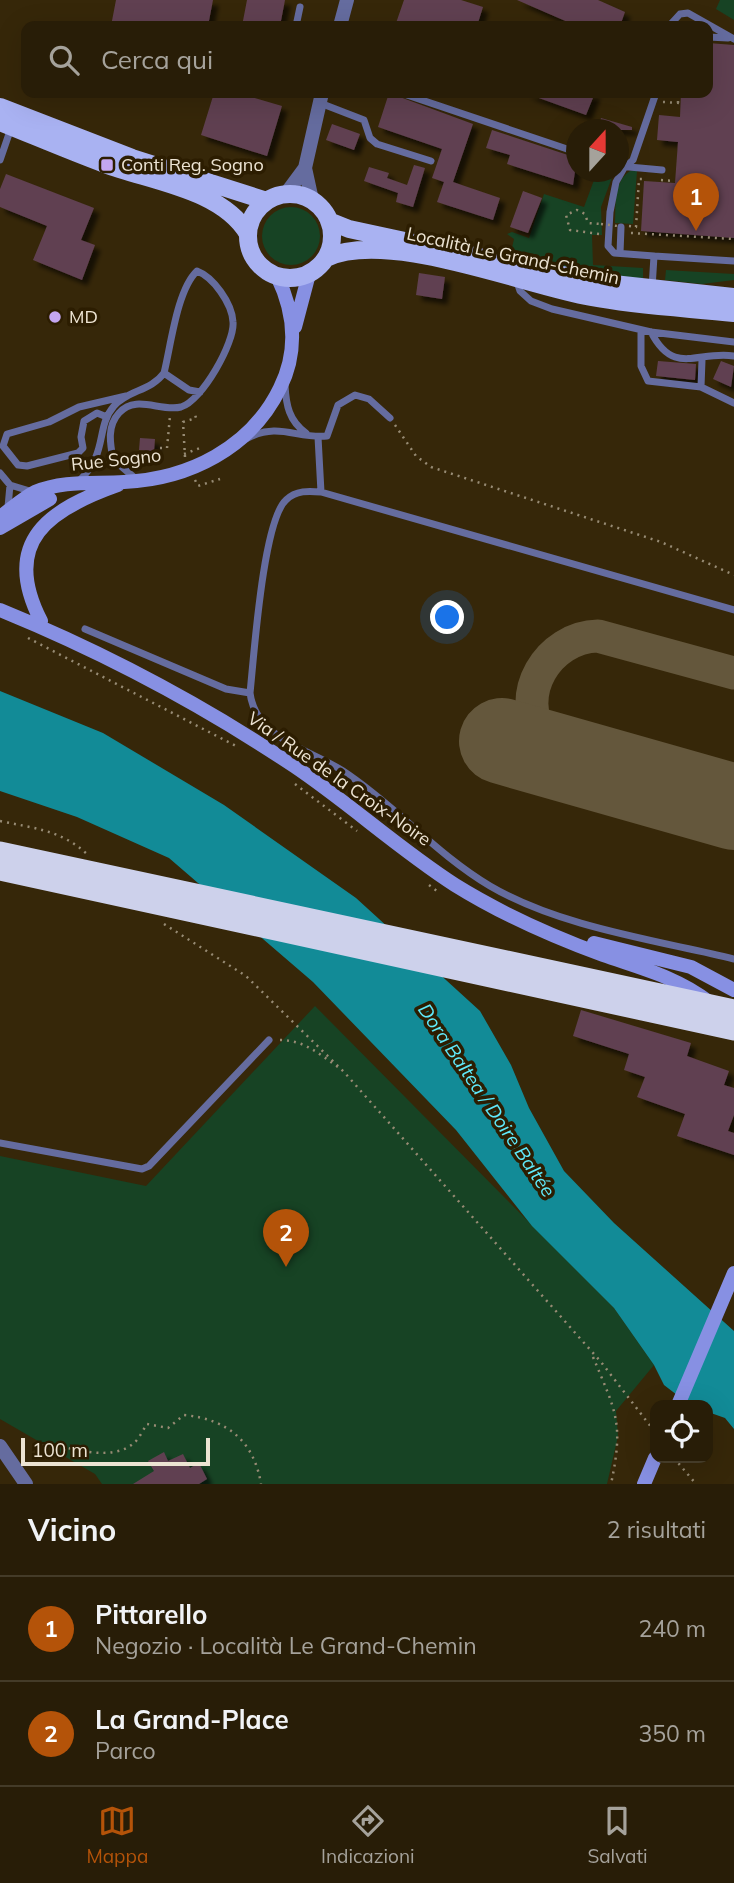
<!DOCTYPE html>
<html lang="it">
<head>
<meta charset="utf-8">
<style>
	body { margin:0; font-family:Mulish,sans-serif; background:#342a15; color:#f1f3f6 }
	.controls { position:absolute; right:21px; bottom:21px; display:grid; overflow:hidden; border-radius:14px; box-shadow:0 7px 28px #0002 }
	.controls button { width:63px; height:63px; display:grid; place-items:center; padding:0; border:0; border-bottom:2px solid #443b28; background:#281d07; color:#f1f3f6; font:35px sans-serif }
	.compass { position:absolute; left:566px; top:119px; width:63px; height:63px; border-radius:50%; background:#281d07; box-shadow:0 7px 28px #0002; rotate:21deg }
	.scale { position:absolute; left:21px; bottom:18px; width:189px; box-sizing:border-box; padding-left:7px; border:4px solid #ede4d3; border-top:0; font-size:19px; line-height:24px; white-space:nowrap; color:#ede4d3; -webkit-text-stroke:5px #2c1d01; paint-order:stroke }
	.you { position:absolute; left:448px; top:618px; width:24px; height:24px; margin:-18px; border:5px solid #fff; border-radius:50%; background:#1a73e8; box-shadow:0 0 0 10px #1a73e833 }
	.badge { display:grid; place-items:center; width:46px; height:46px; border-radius:50%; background:#b45309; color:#fff; font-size:23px; font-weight:700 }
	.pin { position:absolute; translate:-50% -58px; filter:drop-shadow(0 2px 4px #0008) }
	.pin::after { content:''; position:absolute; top:37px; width:24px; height:21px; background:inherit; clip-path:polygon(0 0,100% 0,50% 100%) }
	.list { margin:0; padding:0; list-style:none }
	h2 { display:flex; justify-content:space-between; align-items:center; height:91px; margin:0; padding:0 28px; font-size:30px }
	h2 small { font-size:23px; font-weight:400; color:#a5a29b }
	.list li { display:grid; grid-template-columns:46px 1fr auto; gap:21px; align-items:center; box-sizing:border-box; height:105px; padding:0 28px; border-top:2px solid #443b28 }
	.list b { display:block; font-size:26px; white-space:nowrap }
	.list p { margin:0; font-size:23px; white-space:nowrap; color:#a5a29b }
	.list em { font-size:23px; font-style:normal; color:#a5a29b }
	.icon { flex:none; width:38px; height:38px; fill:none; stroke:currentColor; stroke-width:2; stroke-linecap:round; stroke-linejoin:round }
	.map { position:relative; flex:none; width:734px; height:1484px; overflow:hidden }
	.search { position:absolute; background:#281d07; box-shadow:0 7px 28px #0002; left:21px; right:21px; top:21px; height:77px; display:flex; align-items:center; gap:18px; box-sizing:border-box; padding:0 24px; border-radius:14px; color:#a5a29b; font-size:26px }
	.sheet { height:301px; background:#281d07 }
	nav { display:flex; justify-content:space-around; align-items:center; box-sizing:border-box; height:98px; border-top:2px solid #443b28; background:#281d07; font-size:19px; color:#a5a29b }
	nav a { display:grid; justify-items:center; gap:4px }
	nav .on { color:#b45309 }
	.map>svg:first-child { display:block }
	.green { fill:#174324 }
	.water { fill:#128b97 }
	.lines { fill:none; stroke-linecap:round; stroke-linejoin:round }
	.taxiway { stroke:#64573c; stroke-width:33 }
	.runway { stroke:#64573c; stroke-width:86 }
	.building { fill:#604151; filter:url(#shadow) }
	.path { stroke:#978b74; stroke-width:2.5; stroke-dasharray:2 5; stroke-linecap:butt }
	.lane { stroke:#656c9f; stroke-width:7 }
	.street { stroke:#656c9f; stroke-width:14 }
	.secondary { stroke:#8790e3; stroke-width:14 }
	.primary { stroke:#a9b2f2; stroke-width:18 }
	.path-bridge { stroke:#978b74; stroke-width:2.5; stroke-dasharray:2 5; stroke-linecap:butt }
	.highway-bridge { stroke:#cdd1eb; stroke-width:21 }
	.poi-dot { fill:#c4a7f1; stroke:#2c1d01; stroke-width:2.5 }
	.labels { text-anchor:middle; stroke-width:7; stroke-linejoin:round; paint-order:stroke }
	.poi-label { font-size:18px; fill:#ede4d3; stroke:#2c1d01; text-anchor:start }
	.street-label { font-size:18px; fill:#ede4d3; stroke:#2c1d01 }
	.water-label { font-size:19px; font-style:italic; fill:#60eafb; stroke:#2c1d01 }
</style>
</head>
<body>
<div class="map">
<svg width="734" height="1484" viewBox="0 0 734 1484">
	<defs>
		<filter id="shadow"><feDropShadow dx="5.5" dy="5.5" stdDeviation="2" flood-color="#0009"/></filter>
	</defs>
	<rect width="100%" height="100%" fill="#362709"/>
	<path class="green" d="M720,0H734V20L716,9Z
		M630,171H637L633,224L615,223C616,205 613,182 630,171Z
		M597,172H614L601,207L602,235H592L593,265L643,268V279L582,273L511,252L514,239L507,234L512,232L529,238L544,194L584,207Z
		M262 236a29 29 0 1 1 58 0a29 29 0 1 1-58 0Z
		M666,270L734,274V280L702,284L665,280Z
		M315,1006L614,1308L654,1365L616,1411L618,1436L607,1484H102L95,1474L0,1419V1156L146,1186Z"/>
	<path class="water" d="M0,691L103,733L224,805L356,898L480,1011L511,1065L529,1108L564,1171L614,1223L734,1331V1429L725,1418L708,1412V1405H690L664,1385L654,1365L614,1308L532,1226L456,1130L313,982L169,858L77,817L0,791Z"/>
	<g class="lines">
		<path class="taxiway" d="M584,765C568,758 554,752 543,738C513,695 548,637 598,636L734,673"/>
		<path class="runway" d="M502,741L734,807"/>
	</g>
	<path class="building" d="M116,0H213L208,26H111Z
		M247,0H285L280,26H242Z
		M404,0H461L483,7L477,26H395Z
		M517,0H598L625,12L620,26H569L570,23Z
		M708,43L734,45V238L641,231L644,181L675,183L678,142L657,140L659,115L680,117L681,93H708Z
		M214,93H238L282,106L267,156L201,135Z
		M389,93L473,124L453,182L500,198L493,220L437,202L444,182L432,178L442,149L378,127Z
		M525,93H595L586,115Z
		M601,118L632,127V130H598Z
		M332,124L360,134L354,150L326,140Z
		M492,130L577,158L573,185L507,164L510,155L486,148Z
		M414,165L425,168L413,207L396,202L398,193L364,181L369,167L389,173L387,178L407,185Z
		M6,174L94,208L81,240L95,245L82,280L33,260L47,226L0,207V189Z
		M523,191L542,198L528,233L510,227Z
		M419,273L445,277L442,299L416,295Z
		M658,361L696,364L695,380L656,376Z
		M721,361L734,366L731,387L713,379Z
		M140,438L155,439L154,451L139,450Z
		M581,1010L691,1043L687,1056L729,1071L724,1085L734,1088V1115L728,1131L734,1133V1155L677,1136L685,1114L637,1097L645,1077L624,1070L629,1054L573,1036Z
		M164,1452L168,1461L183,1454L190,1468L199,1463L207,1479L199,1484H133L154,1471L148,1461Z"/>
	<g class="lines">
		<path class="path" d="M663,102L681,103
			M678,103V93
			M661,180L675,181
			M629,226L636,227L639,179H644
			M631,233L734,239
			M599,234L570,230L566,215L577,210L585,214L588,223L601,224
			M395,425L416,456L431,467L661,542L734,575
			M160,448H167L170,416
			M184,454L200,448
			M185,457L183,422L196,418L194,411
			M195,480L198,486L220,479
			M28,638L236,746
			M295,784L357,831
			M0,821C33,828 61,830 87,854
			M429,885L437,891
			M164,924L246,976L344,1072L601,1362L655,1432
			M280,1040C304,1040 319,1054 338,1067
			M593,1357C616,1412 624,1423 611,1484
			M37,1449L46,1442C71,1449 112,1462 134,1443C139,1439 143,1430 147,1424L168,1428L184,1415C227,1419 254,1441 261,1484
			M674,1458L696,1484"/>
		<path class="lane" d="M296,26L300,7
			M669,26L680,14L688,13L734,39
			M708,37L728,38
			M401,93L576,152
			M320,103L364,120L370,138L377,144L431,161
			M0,160L11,128
			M618,166L662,170
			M620,253L621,227
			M654,256L614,253L608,246L610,212L616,182L624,168L633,160L656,93
			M516,279L520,291L531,301L552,309L651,332L734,342
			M652,288L654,256L734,261
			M641,330V366L648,381L701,387L734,403
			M651,332C674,377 698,350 734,356
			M285,385C286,405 289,421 306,433
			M701,387L702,360
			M107,417L97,413L84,421L81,437L83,448L78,453L27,466L18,465L3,446L7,434L49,422L79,407L126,396
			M318,437L321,492
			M248,438C279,422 297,439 327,436L338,405L355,395L369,399L390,418
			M0,473L10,485L8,507
			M137,480L113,459C110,443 107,426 119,413C136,394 160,412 181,407C202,401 235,342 233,322C232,303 213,277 197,271C177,290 171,345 164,373L189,390L200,392
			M79,481C109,452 95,428 114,406C128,390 151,391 164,373
			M10,485L33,492
			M734,610L321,492C309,491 296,490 286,500C263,521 254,656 250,693C256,739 309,749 343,771C395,805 436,854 490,886C560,927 655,940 734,959
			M85,629L226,689L250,693
			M0,1143L142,1169L149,1166L269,1040"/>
		<path class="street" d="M340,26L347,0
			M285,195L305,168
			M312,200L305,168L322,93
			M0,1446L26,1484"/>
		<path class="secondary" d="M295,327L309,274
			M0,517C11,509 23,498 35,492C63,480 95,484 124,482C189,479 251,448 280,388C298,352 295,313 277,276
			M0,528L50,499
			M0,610C103,652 201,704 294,766C349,803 399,849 455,885C500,913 554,937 603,955C640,968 677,977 709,1002
			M41,621C0,541 50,509 118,485
			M594,943L691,967L734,990
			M678,1405L734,1273
			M644,1484L655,1458"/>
		<path class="primary" d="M0,107L132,158L267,201
			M0,122C35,136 70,151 105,164C150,181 222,189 248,234
			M248 236a42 42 0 1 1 84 0a42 42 0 1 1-84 0Z
			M329,221L349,229L595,282L734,297
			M326,258C388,229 523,285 591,297C638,306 687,308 734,313"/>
		<path class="path-bridge" d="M601,224L618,226"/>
		<path class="highway-bridge" d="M0,852L734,1010
			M0,870L734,1030"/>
	</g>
	<g class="poi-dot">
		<rect x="100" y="158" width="14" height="14" rx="3.5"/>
		<circle cx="55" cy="317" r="7"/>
	</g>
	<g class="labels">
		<g class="poi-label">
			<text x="121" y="171">Conti Reg. Sogno</text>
			<text x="69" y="323">MD</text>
		</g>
		<g class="street-label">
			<text transform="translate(513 256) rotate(12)" y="6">Località Le Grand-Chemin</text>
			<text transform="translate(116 460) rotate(-6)" y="6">Rue Sogno</text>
			<text transform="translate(339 779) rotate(35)" y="6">Via / Rue de la Croix-Noire</text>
		</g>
		<g class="water-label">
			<text transform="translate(487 1100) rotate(56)" y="7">Dora Baltea / Doire Baltée</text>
		</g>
	</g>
</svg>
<div class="controls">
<button><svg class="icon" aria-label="locate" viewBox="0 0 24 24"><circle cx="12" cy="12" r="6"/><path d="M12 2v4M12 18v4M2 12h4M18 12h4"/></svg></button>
</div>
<svg class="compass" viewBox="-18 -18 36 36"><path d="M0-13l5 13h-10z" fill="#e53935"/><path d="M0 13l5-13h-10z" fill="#a5a29b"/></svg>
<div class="scale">100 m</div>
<div class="you"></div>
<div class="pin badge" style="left:696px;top:231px">1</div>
<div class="pin badge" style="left:286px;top:1267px">2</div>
<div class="search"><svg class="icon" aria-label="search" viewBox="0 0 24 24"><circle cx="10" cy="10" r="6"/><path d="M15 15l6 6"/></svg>Cerca qui</div>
</div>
<section class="sheet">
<h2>Vicino<small>2 risultati</small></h2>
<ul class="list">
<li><span class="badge">1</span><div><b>Pittarello</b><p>Negozio · Località Le Grand-Chemin</p></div><em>240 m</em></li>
<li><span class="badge">2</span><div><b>La Grand-Place</b><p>Parco</p></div><em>350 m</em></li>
</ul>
</section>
<nav>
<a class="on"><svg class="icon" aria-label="map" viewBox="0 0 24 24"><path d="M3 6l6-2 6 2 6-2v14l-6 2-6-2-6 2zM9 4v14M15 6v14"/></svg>Mappa</a>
<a><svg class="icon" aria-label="directions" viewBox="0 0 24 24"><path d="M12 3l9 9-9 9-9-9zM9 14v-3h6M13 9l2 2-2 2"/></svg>Indicazioni</a>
<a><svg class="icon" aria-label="saved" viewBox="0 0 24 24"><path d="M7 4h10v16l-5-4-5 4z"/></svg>Salvati</a>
</nav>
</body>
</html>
